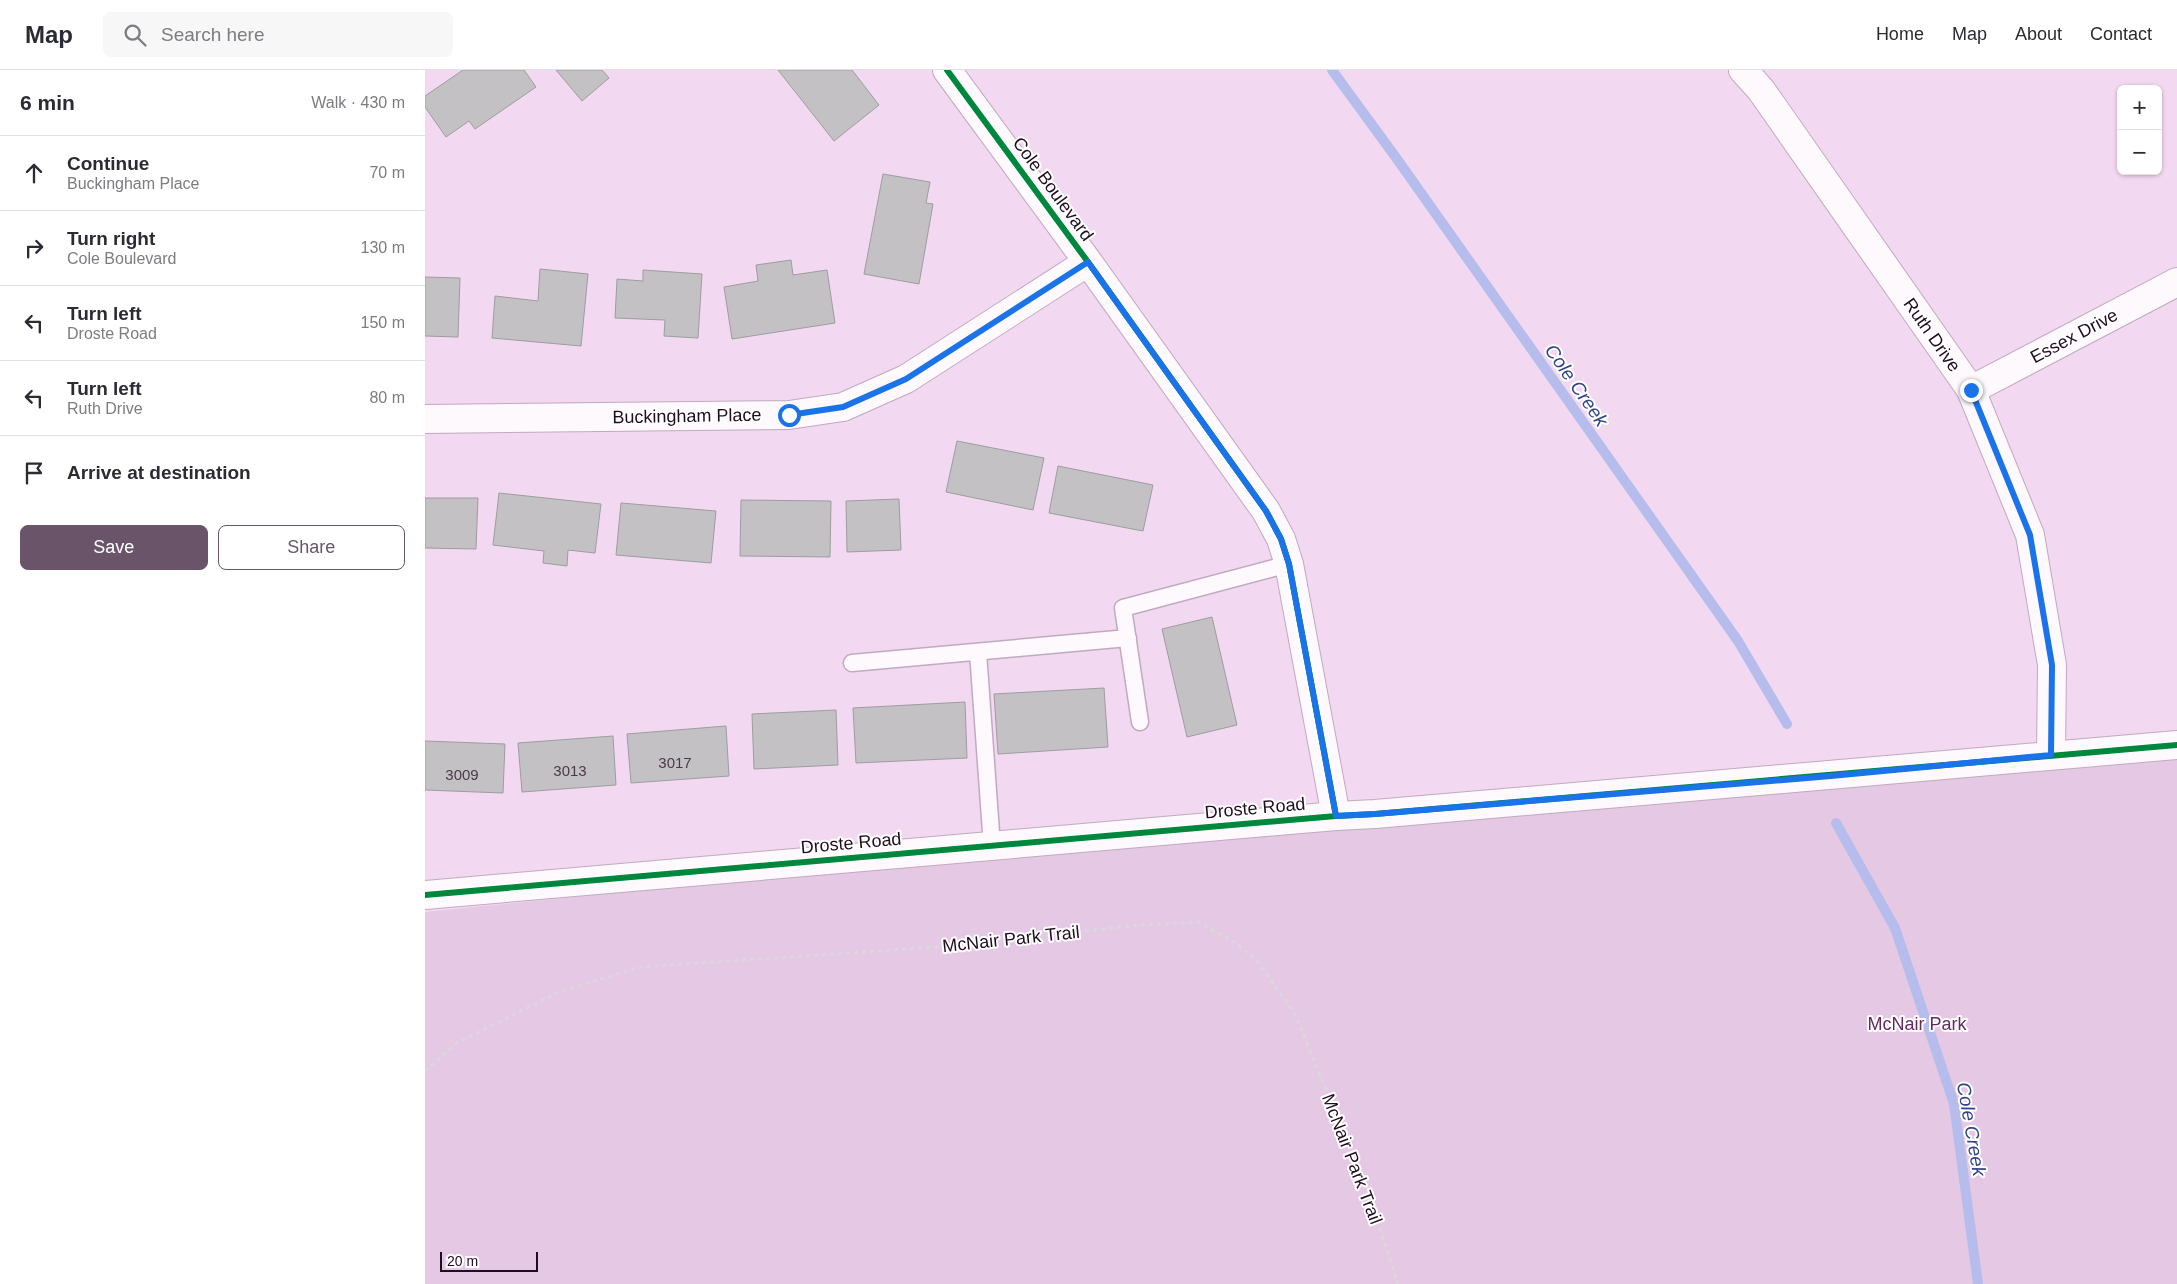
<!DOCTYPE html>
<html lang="en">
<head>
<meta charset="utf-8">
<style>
	body { margin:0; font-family:Arial,sans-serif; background:#f7f7f7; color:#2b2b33 }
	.controls { position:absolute; right:15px; top:15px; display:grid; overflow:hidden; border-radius:8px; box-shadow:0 1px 4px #0004 }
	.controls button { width:45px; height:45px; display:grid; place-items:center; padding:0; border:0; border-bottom:1px solid #e1e1e2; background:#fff; color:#2b2b33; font:25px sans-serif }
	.scale { position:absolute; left:15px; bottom:12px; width:98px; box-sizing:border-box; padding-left:5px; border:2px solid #210d20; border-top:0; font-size:14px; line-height:18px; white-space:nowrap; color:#210d20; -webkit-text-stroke:4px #fff; paint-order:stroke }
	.stop { position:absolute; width:15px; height:15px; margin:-11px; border:4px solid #1a73e8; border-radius:50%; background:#fff }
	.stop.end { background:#1a73e8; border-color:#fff; box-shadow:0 1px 5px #0008 }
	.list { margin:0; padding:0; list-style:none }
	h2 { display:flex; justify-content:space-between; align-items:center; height:65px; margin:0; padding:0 20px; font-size:21px }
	h2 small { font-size:16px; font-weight:400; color:#7c7c81 }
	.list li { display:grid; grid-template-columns:32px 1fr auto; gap:15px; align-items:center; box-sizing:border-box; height:75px; padding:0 20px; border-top:1px solid #e1e1e2 }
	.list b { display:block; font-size:19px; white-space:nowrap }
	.list p { margin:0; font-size:16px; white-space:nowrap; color:#7c7c81 }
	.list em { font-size:16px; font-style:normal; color:#7c7c81 }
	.actions { display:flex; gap:10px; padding:15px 20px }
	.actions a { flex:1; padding:11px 0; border:1px solid #6a5469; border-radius:8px; text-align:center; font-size:18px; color:#6a5469 }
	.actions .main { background:#6a5469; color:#fff }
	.icon { flex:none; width:28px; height:28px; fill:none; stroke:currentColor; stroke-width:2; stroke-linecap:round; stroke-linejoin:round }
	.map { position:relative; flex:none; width:1752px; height:1214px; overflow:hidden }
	header { display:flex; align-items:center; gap:30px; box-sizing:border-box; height:70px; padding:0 25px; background:#fff; border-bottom:1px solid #e1e1e2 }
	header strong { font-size:24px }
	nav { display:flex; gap:28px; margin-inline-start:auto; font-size:18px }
	.search { width:350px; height:45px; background:#f7f7f7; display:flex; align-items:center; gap:12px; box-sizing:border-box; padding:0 18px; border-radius:8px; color:#7c7c81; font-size:19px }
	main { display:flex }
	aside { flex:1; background:#fff }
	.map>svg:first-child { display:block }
	.green { fill:#e5c8e3 }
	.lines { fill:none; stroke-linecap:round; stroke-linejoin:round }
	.stream { stroke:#b6bdec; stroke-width:10 }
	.building { fill:#c3c1c4; stroke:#9d9d9f }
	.lane-casing { stroke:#c0aabe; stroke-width:19 }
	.street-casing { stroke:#c0aabe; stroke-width:30 }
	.secondary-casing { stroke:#c0aabe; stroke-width:30 }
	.path { stroke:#ded6de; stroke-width:3; stroke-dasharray:4 4; stroke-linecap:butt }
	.lane { stroke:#fdf9fd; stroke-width:16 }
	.street { stroke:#fdf9fd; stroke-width:28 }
	.secondary { stroke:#fdf9fd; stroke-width:28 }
	.cycleway-casing { stroke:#fff; stroke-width:9 }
	.cycleway { stroke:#00873e; stroke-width:6 }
	.route { stroke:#1a73e8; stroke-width:6 }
	.labels { text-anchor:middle; stroke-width:4; stroke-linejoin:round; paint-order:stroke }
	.number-label { font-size:15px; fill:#4a3a49 }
	.street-label { font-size:18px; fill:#210d20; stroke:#fff }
	.park-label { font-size:18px; fill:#662a63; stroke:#fff }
	.water-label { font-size:19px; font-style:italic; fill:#314488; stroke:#fff }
</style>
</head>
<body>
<header>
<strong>Map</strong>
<div class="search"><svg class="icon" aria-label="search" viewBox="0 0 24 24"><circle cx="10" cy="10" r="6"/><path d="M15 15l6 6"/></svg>Search here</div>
<nav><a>Home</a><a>Map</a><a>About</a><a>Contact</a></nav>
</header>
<main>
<aside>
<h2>6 min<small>Walk · 430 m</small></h2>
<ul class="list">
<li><svg class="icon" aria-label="ahead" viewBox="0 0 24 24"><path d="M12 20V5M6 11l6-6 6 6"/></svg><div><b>Continue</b><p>Buckingham Place</p></div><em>70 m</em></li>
<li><svg class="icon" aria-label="right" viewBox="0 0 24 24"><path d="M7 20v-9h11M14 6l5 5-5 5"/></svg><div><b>Turn right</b><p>Cole Boulevard</p></div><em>130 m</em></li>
<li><svg class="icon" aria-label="left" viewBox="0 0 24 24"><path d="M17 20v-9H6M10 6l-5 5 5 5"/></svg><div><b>Turn left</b><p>Droste Road</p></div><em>150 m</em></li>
<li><svg class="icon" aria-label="left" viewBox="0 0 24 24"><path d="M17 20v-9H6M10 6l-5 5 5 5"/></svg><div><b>Turn left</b><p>Ruth Drive</p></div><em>80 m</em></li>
<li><svg class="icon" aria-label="arrive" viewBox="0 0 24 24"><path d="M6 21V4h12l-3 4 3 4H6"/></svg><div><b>Arrive at destination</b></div></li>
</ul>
<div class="actions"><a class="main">Save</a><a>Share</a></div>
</aside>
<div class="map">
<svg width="1752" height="1214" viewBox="0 0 1752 1214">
	<rect width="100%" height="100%" fill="#f2d8f0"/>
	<path class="green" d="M1752,666V1214H0V842Z"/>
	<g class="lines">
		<path class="stream" d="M907,0L972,89L1313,571L1362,654
			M1411,753L1470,858L1529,1034L1553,1214"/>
	</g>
	<path class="building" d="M38,0H99L111,17L50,59L44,51L21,67L0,37V26Z
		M131,0H177L184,8L157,31Z
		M353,0H427L454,35L409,71Z
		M458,104L505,112L501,133L508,134L494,214L439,204Z
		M366,190L368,205L402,200L410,253L307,269L299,217L333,211L331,195Z
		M115,199L163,204L156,276L67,268L70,226L113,231Z
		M218,200L277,204L273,268L239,266L240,250L190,248L192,209L218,211Z
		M0,207L35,208L33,267L0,266Z
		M532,371L619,388L608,440L521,422Z
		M633,396L728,415L718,461L624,443Z
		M74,423L176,434L170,483L143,480L142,496L118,493L119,481L68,475Z
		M0,428H53L51,479L0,478Z
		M474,429L476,480L422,482L421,431Z
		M316,430L406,431L405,487L315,486Z
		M196,433L291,441L286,493L191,485Z
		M787,547L812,655L762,667L737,559Z
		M679,618L683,677L573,684L569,624Z
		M540,632L542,688L431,693L428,638Z
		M411,640L413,695L329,699L327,644Z
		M301,656L304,706L206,713L202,664Z
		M188,666L191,715L97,722L93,673Z
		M0,671L80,674L78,723L0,720Z"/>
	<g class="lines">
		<defs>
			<path id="lane" d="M553,582L567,776
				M427,593L703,568
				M715,652L698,538L864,494"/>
			<path id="street" d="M522,0L663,192L841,441L856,469L864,494L911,746
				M1318,0L1336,20L1546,320L1605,465L1627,595L1626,685
				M1546,320L1752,212
				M0,349L364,345L418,337L481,309L663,192"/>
			<path id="secondary" d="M0,825L911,746L950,744L1752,675"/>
		</defs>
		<use href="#lane" class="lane-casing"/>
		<use href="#street" class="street-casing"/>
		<use href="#secondary" class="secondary-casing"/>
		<path class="path" d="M0,1001L32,973L134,922L215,897L512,877L714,855L773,852L808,871L831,889L870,944L940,1114L973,1214"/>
		<use href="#lane" class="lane"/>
		<use href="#street" class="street"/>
		<use href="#secondary" class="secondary"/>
		<defs>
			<path id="cycleway" d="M522,0L663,192L841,441L856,469L864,494L911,746
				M0,825L911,746L950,744L1752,675"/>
		</defs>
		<use href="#cycleway" class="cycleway-casing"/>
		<use href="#cycleway" class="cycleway"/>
	</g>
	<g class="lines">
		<path class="route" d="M364,345L418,337L481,309L663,192L841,441L856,469L864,494L911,746L950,744L1406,706L1626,685L1627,595L1605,465L1546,320"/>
	</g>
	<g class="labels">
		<g class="number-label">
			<text x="250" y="698">3017</text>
			<text x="145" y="706">3013</text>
			<text x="37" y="710">3009</text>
		</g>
		<g class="street-label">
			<text transform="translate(628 119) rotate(54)" y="6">Cole Boulevard</text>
			<text transform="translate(1507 265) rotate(55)" y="6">Ruth Drive</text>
			<text transform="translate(1649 266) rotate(-28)" y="6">Essex Drive</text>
			<text transform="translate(262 346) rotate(-1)" y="6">Buckingham Place</text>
			<text transform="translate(830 738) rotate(-5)" y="6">Droste Road</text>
			<text transform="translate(426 773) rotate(-5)" y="6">Droste Road</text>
			<text transform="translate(586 869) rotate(-6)" y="6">McNair Park Trail</text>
			<text transform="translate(927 1089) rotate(69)" y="6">McNair Park Trail</text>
		</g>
		<g class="park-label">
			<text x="1492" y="960">McNair Park</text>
		</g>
		<g class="water-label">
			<text transform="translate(1152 315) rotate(55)" y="7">Cole Creek</text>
			<text transform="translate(1547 1059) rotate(80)" y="7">Cole Creek</text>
		</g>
	</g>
</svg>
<div class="controls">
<button>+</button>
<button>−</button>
</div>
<div class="scale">20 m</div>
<div class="stop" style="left:364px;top:345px"></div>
<div class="stop end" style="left:1546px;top:320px"></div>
</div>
</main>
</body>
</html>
